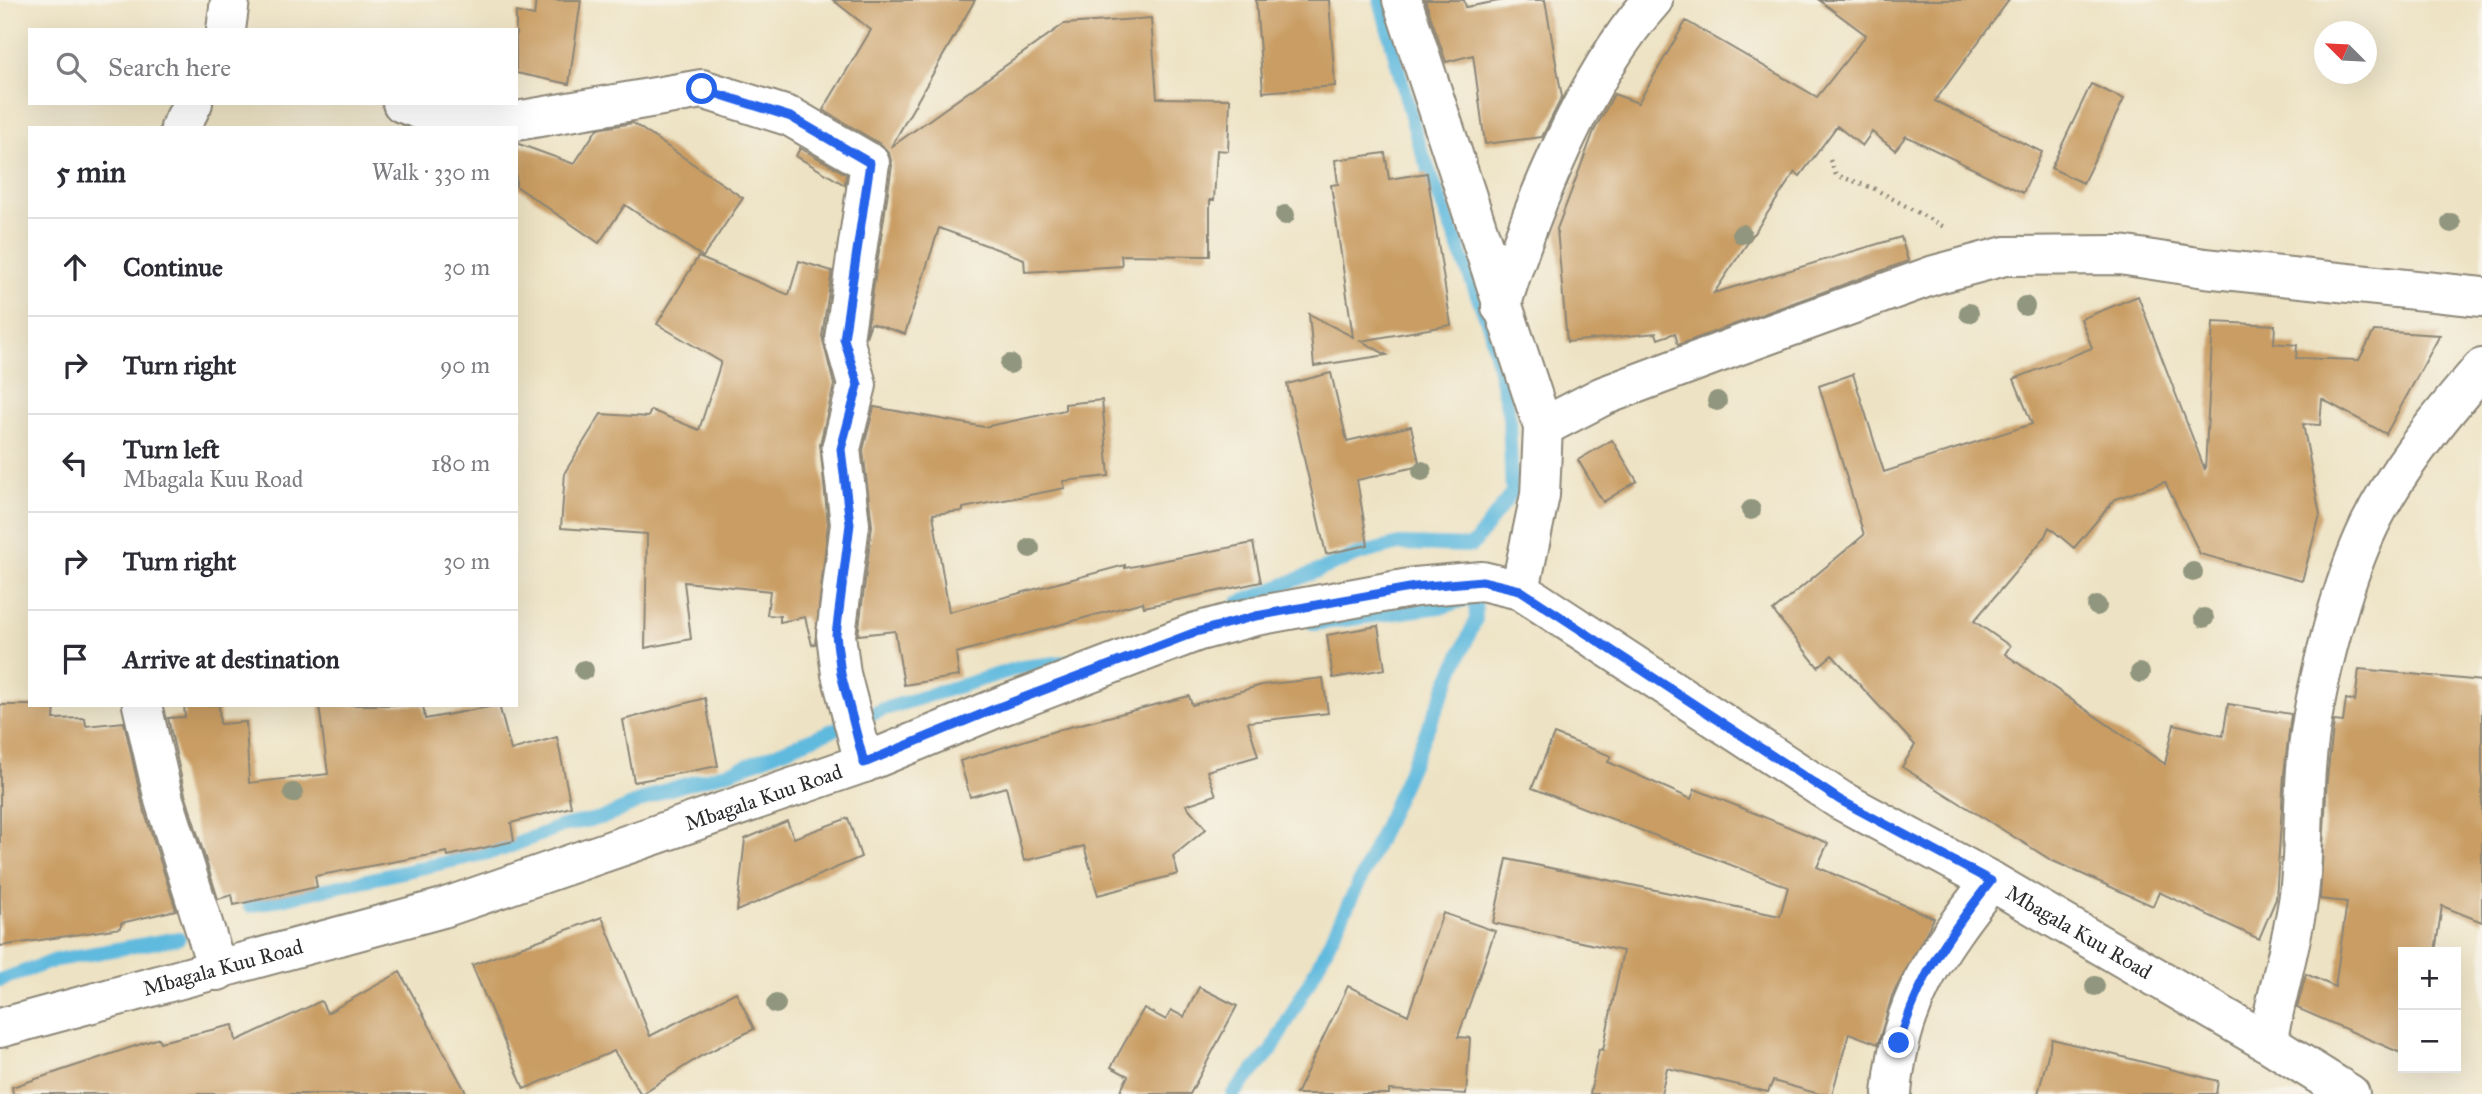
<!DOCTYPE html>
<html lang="en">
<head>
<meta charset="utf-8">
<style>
	body { margin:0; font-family:"IM FELL Great Primer",serif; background:#f2f2f3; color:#2b2b33 }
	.controls { position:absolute; right:21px; bottom:21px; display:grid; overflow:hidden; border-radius:0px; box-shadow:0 7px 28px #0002 }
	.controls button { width:63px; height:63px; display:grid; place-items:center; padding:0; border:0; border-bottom:2px solid #e1e1e2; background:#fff; color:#2b2b33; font:35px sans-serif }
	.compass { position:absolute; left:2314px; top:21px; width:63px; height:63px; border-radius:50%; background:#fff; box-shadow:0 7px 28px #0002; rotate:294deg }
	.stop { position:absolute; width:21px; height:21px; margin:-16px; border:5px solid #2563eb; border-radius:50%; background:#fff }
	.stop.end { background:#2563eb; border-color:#fff; box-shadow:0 2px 7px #0008 }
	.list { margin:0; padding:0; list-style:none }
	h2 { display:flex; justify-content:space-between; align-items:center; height:91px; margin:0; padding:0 28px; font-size:30px }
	h2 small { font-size:23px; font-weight:400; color:#7c7c81 }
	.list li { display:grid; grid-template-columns:46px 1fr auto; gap:21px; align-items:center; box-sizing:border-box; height:98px; padding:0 28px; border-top:2px solid #e1e1e2 }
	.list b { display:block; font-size:26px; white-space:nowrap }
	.list p { margin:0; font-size:23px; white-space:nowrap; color:#7c7c81 }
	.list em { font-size:23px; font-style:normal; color:#7c7c81 }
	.icon { flex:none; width:38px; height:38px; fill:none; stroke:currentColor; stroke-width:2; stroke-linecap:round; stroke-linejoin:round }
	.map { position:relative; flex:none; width:2482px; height:1094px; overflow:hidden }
	.search { position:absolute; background:#fff; box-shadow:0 7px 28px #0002; left:28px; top:28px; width:490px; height:77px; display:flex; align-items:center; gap:18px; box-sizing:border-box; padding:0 24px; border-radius:0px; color:#7c7c81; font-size:26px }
	.panel { position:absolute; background:#fff; box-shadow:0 7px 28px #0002; left:28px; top:126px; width:490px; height:581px; border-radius:0px }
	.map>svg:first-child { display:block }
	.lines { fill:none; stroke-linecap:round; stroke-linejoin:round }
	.stream { stroke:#61bade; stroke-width:14 }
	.building { fill:#c99d63 }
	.minor-casing { stroke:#8c8677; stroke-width:42 }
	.path { stroke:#8c8677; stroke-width:4.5; stroke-dasharray:2 5; stroke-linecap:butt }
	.minor { stroke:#fff; stroke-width:38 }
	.tree { fill:#91967e }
	.route { stroke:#2563eb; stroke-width:9 }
	.labels { text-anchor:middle; stroke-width:5; stroke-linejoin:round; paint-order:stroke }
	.street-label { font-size:21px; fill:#2b2b2b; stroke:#f7f3e8 }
</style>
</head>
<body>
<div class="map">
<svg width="2482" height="1094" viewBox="0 0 2482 1094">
	<rect width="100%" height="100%" fill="#f7f3e8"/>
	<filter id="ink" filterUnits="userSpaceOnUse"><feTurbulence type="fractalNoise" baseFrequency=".0143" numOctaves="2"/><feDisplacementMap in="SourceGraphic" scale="14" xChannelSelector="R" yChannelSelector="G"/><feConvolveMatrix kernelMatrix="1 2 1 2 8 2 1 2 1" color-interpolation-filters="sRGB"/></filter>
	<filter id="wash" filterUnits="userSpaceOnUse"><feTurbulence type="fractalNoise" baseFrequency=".00686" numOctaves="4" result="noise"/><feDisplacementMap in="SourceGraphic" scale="28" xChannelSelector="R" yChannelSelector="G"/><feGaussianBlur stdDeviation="1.57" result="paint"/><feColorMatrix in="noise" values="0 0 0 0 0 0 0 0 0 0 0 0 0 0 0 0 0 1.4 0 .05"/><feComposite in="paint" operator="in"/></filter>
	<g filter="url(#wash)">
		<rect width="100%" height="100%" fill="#ede2c3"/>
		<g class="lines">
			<path class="stream" d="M1238,603L1360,554L1399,544L1472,546L1512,493L1509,416L1490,329L1418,142L1380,0
				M250,906L501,850L562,826L605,817L663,791L735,770L884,709L1022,667L1081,660
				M0,980L56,960L179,938
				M1233,1094L1271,1051L1315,971L1363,875L1476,619L1475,596L1447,606L1314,624"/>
		</g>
		<g id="blocks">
			<path class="building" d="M536,0H581L569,84L516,73V12L534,16Z
				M833,0H975L891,147L1064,24L1151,18L1157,98L1230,99L1228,151L1217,150L1214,200H1210V256L1121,255L1122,266L1025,272L1024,259L939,228L905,334L871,323L866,337L892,165L889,153L882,145L823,110L871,30Z
				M1256,0H1329L1335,86L1263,92Z
				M1425,0H1464L1466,7L1504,0H1545L1562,97L1542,137L1485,144L1473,55L1446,62Z
				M1819,0H2009L1935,101L2042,152L2023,193L1906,136L1895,150L1872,132L1862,146L1837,126L1800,176L1795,172L1714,293L1901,237L1908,261L1678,345L1675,333L1658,339L1656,333L1567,342L1557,229L1594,131L1614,94L1638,103L1686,21L1817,97L1866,35Z
				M2091,84L2124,99L2083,183L2051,168Z
				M633,123L743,198L703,257L625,205L599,243L516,186V143L574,164L597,129Z
				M800,148L846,174L845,185L796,156Z
				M1385,153L1389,179L1427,173L1451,325L1361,341L1387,355L1314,366L1309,314L1353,337L1331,185L1338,184L1335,160Z
				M698,257L789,295L799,261L832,271L822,336L834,385L820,444L828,524L815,644L812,645L805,617L780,622V616L767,615L770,591L684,582L691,639L645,648L647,534L561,528L565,472L601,414L648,417L651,410L699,430L721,362L657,324Z
				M2138,296L2205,470L2213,322L2275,325L2274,343L2297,345L2296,358L2359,360L2374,331L2440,335L2386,434L2322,399L2320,425L2303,424L2320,515L2302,581L2200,554L2165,482L2115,499L2074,548L2049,527L2044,538L1974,621L2010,646L2005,654L2165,764L2174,724L2223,736L2228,704L2291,714L2284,774L2276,899L2259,939L2159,892L2153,906L2051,860L1902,767L1915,745L1832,655L1818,667L1773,611L1864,535L1819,386L1853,374L1884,472L2032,424L2014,379L2092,348L2081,319Z
				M1331,373L1347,441L1411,426L1420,466L1357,480L1368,545L1326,554L1287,384Z
				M1102,400L1109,476L1063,481L1065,488L963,508V511L933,514L949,612L1125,565V568L1253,543L1261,582L1144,607L1143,602L956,653L959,676L904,685L895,631L858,635L872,526L863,450L874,407L984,427L1065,410V404Z
				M1612,440L1637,481L1603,502L1578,460Z
				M1378,626L1385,669L1333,678L1327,635Z
				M2359,669L2482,681V922L2442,906L2435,952H2403V1054L2297,1008L2306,974L2335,987L2347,902L2320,899L2327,778L2334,721L2343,722L2346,699L2355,701Z
				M1323,678L1328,713L1248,722L1258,756L1207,771L1216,795L1186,805L1206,829L1173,856L1178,874L1098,895L1084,846L1024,861L1006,787L970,797L960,761L1058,730L1189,696L1192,705L1262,685Z
				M705,698L718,766L634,782L623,720Z
				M0,705H55L54,719L85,718L86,726L124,722L143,807L176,910L121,923V928L0,946Z
				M184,705H219L220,724L246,722L249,783L328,774L319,705H423L425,719L499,705L511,750L557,737L571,807L511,823L514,841L448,856L447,852L315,876L317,887L234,905L232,895L218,899L185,794L168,718L185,717Z
				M1554,734L1611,756L1608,762L1691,799L1695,789L1828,843L1817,867L1934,918L1892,996L1878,1044L1849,1033L1832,1094H1819L1773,1081L1768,1092L1667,1068L1661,1094H1590L1599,1049L1603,1050L1623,951L1493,923L1507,859L1780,916L1788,887L1532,788Z
				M848,818L861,857L737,911L745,839L787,821L794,838Z
				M1443,913L1495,931L1458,1037L1470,1038L1466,1094L1389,1090V1094H1296L1348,986L1408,1015Z
				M602,917L650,1036L736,992L754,1029L701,1056L641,1094L614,1051L524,1089L472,965Z
				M400,972L467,1094H13L12,1087L159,1038L160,1042L233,1025L236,1041L321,1001L327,1013Z
				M1199,987L1237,1006L1190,1094H1119L1128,1076L1111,1067L1144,1008L1166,1020L1171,1010L1184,1017Z
				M2052,1039L2218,1081L2216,1094H2038Z"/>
		</g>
	</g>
	<g filter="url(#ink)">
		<use href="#blocks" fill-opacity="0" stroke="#8c8677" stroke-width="2"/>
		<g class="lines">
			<defs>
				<g id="minor">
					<path d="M1402,0L1543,427L1540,495L1520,590"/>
					<path d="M226,30L230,0"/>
					<path d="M402,103L434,115L499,124L702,89L791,117L870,163L844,339L857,385L841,449L850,524L836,635L841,674L864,763"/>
					<path d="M180,128L193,103"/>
					<path d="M1501,307C1530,210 1585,75 1653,0"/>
					<path d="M1543,427L1603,396L1737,346L1934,275L2005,256L2120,255L2205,268L2482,297"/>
					<path d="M142,705L164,800L218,971"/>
					<path id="s1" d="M0,1028L443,908L864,763L999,707L1196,632L1256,616L1415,587L1482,581L1520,590L1840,800L1991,881L2267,1042L2350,1094"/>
					<path d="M2267,1042C2277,995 2290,949 2298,902C2305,855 2302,806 2307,758C2313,695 2338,596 2364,537C2391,475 2438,419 2482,368"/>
					<path d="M1892,1094C1899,1003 1936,951 1991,881"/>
				</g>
			</defs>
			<use href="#minor" class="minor-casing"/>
			<path class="path" d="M1830,160L1836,175L1873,188L1944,227"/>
			<use href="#minor" class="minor"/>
		</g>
		<g class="tree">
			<circle cx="1285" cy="215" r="10"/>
			<circle cx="2451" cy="223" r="10"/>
			<circle cx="1742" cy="234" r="10"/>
			<circle cx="2025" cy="306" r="10"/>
			<circle cx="1969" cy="313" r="10"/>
			<circle cx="1010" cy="364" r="10"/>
			<circle cx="1717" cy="401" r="10"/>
			<circle cx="1422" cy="471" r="10"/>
			<circle cx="1751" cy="510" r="10"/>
			<circle cx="1030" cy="548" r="10"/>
			<circle cx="2193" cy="572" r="10"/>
			<circle cx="2097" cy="606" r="10"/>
			<circle cx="2204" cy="618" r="10"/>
			<circle cx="584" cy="670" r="10"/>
			<circle cx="2140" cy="673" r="10"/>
			<circle cx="293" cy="793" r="10"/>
			<circle cx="2095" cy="986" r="10"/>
			<circle cx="776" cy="1004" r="10"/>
		</g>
	</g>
	<g class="lines" filter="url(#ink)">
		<path class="route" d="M702,89L791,117L870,163L844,339L858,385L841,449L850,524L836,635L841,674L864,763L999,707L1196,632L1256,616L1415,587L1482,581L1520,590L1840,800L1991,881C1946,938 1921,973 1899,1043"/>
	</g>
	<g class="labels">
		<g class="street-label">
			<text dy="7" stroke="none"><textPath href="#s1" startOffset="798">Mbagala Kuu Road</textPath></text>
			<text dy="7" stroke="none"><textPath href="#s1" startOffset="2247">Mbagala Kuu Road</textPath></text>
			<text dy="7" stroke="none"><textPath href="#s1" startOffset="231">Mbagala Kuu Road</textPath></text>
		</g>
	</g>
</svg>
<div class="controls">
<button>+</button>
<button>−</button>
</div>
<svg class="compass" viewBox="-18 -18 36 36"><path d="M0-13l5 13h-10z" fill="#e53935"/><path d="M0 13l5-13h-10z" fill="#7c7c81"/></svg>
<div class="stop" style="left:702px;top:89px"></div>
<div class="stop end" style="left:1899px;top:1043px"></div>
<div class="search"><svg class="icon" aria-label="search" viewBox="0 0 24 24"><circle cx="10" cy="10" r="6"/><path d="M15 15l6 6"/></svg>Search here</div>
<section class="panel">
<h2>5 min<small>Walk · 330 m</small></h2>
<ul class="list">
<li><svg class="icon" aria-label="ahead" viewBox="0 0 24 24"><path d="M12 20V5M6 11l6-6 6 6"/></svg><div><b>Continue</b></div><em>30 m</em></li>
<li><svg class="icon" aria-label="right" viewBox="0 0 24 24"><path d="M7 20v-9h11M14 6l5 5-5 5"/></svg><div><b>Turn right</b></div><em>90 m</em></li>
<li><svg class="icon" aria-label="left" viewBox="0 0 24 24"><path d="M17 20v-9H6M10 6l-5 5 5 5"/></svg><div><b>Turn left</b><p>Mbagala Kuu Road</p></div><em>180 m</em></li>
<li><svg class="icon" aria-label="right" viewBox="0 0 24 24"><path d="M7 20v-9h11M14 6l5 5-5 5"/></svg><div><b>Turn right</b></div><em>30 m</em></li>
<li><svg class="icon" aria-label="arrive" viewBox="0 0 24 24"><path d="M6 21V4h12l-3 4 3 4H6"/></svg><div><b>Arrive at destination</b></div></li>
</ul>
</section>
</div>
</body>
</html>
